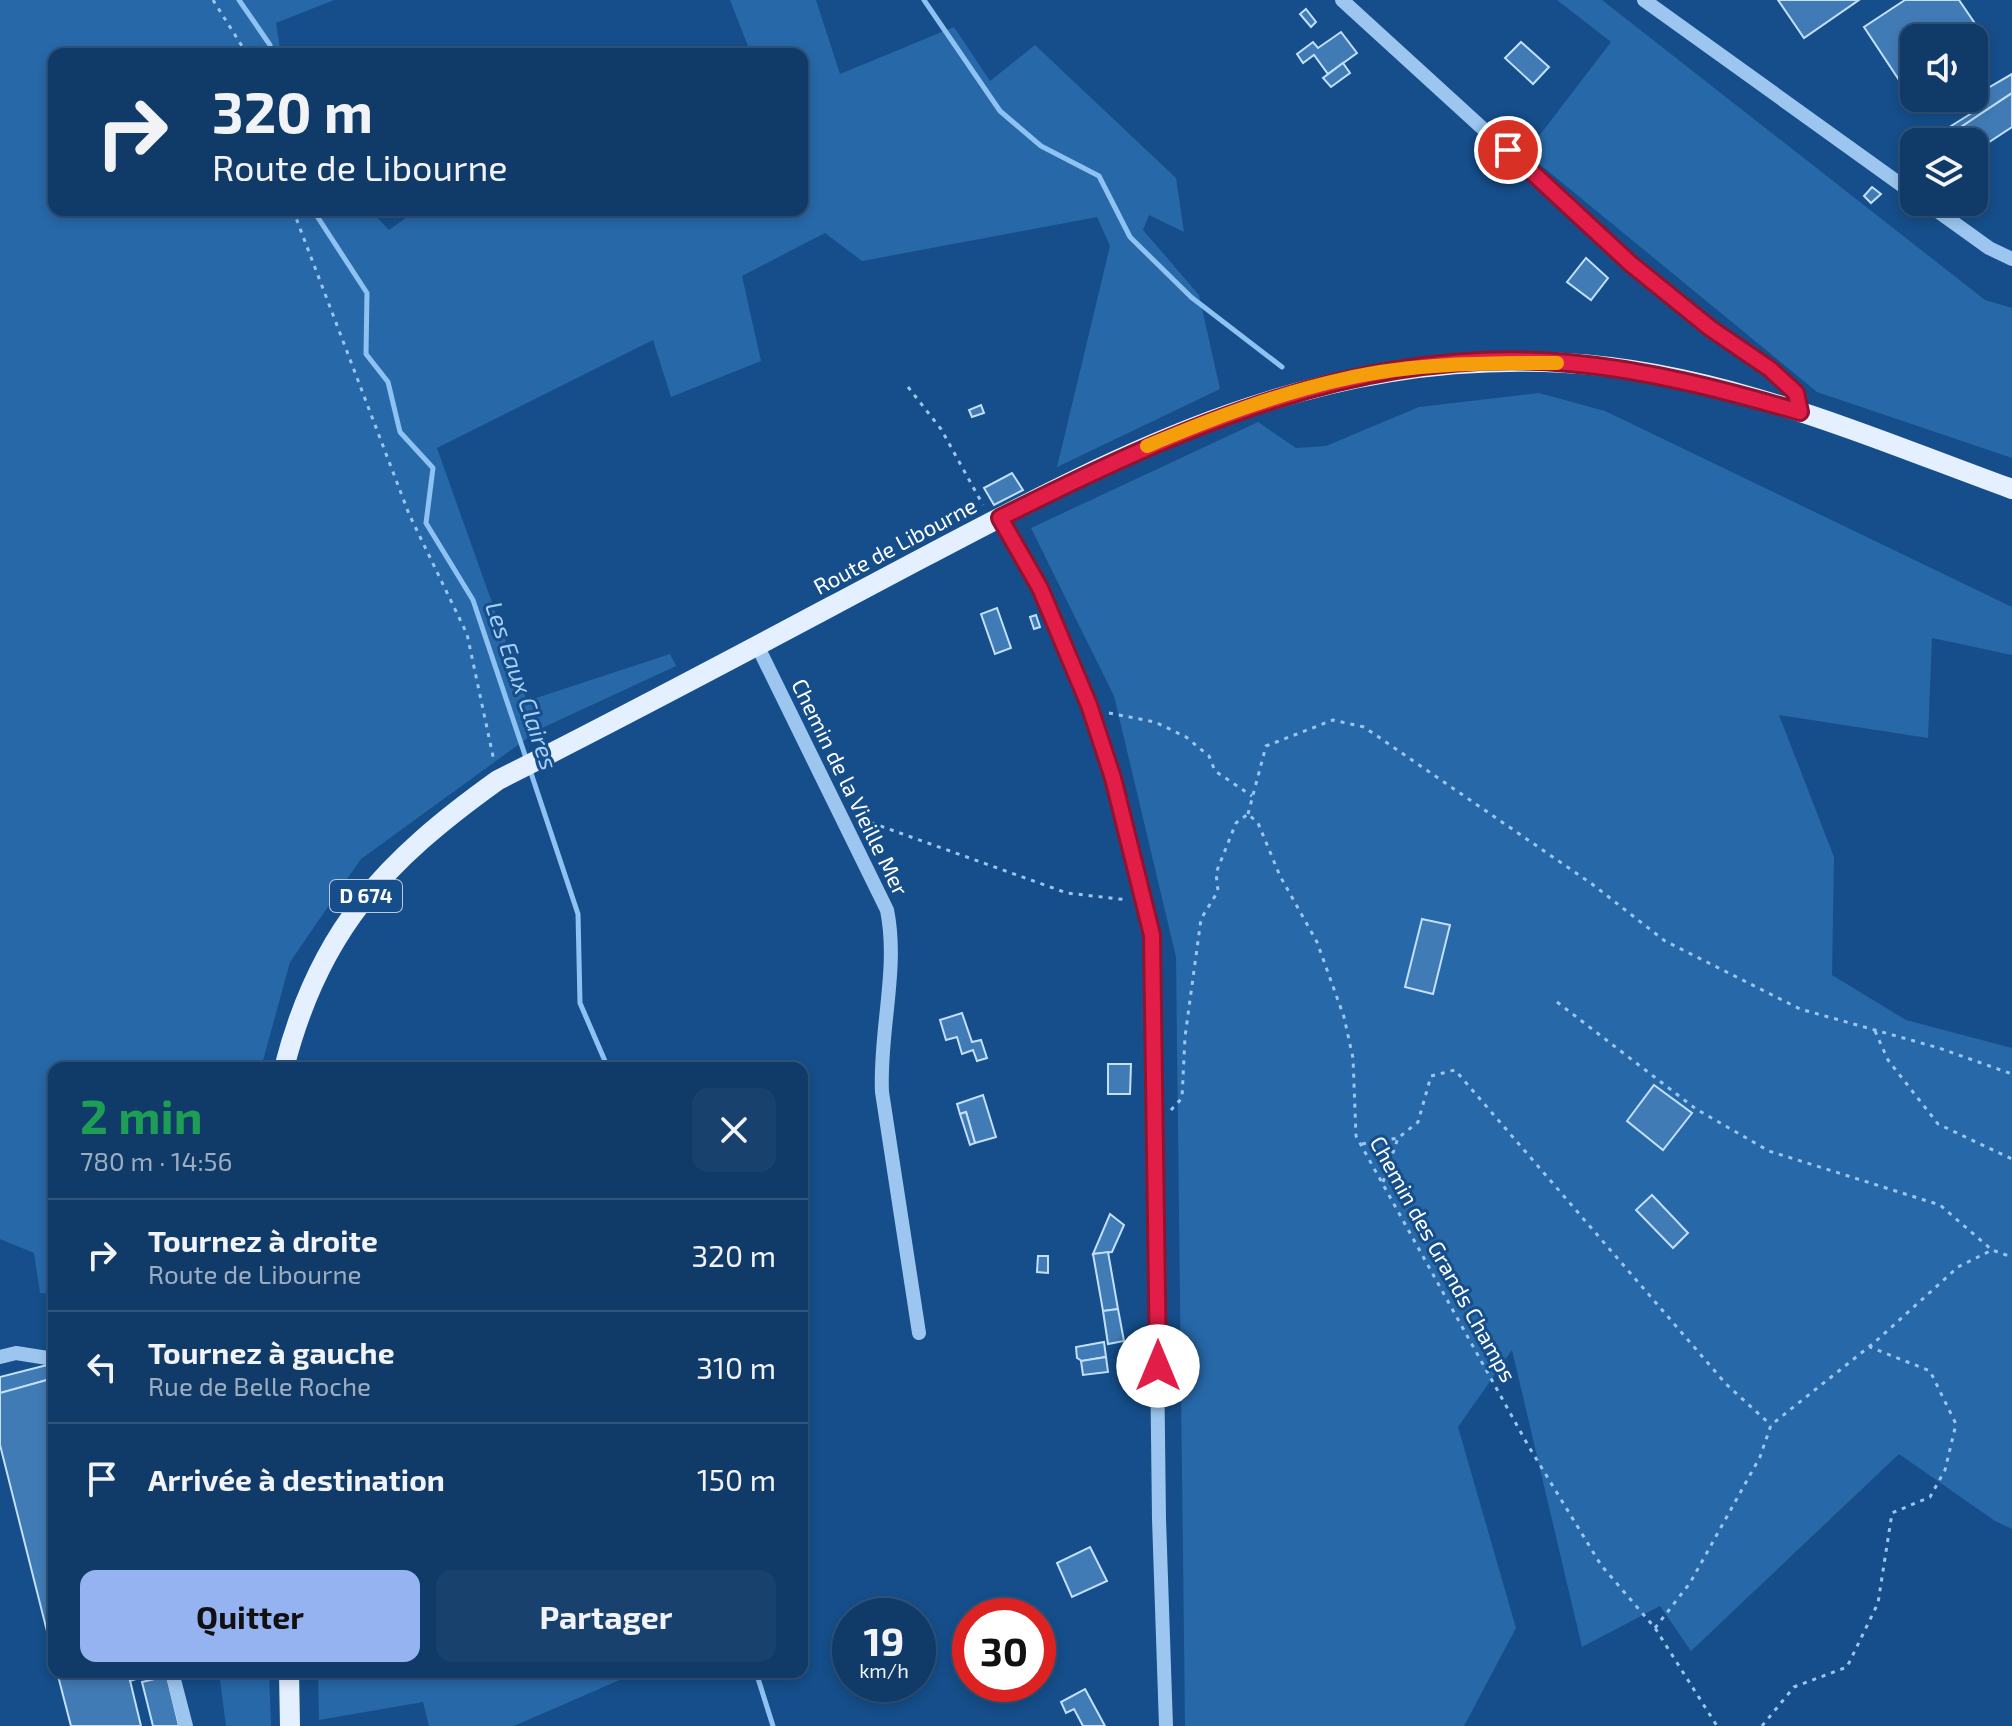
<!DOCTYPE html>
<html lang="fr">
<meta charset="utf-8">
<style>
:root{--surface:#103a68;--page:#19416e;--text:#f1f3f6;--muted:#9cadc0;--line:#30547c;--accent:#95b2f1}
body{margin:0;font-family:"Exo 2",sans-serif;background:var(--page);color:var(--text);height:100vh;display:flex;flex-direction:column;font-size:30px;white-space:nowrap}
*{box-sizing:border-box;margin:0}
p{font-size:26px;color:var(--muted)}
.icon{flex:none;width:44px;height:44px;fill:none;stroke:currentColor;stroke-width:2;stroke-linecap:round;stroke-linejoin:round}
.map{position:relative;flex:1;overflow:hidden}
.details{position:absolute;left:48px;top:1062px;width:760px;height:616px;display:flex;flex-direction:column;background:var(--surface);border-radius:16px;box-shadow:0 4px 12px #0003,0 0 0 2px var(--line)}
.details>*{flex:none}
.guide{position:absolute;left:48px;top:48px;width:760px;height:168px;border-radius:16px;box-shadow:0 4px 12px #0003,0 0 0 2px var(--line);background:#103a68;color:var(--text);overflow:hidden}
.tools{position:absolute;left:1900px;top:24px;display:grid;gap:16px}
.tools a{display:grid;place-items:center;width:88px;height:88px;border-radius:16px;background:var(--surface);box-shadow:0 4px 12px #0003,0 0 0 2px var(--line);font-size:40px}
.speed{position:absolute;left:832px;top:1598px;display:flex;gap:16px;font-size:40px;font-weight:700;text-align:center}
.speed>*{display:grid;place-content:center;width:104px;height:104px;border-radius:50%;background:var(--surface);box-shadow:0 4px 12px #0003,0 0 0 2px var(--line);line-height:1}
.speed small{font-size:20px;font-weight:400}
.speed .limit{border:12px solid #d22;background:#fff;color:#111}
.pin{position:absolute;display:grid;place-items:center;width:68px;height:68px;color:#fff;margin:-34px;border:4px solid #fff;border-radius:50%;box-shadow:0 2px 8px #0007}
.me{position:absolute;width:88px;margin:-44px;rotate:0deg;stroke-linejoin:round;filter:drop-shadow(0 0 6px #0008)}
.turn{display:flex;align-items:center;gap:28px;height:168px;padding:0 32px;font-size:36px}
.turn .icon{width:104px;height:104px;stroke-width:2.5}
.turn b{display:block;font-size:56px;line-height:68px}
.round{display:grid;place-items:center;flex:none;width:84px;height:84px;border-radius:16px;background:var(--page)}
.summary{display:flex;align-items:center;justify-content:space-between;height:136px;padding:0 32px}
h1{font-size:48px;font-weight:700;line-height:60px;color:#1e9e55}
.cta{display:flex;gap:16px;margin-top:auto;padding:16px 32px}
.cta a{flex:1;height:92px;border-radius:16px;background:var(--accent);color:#111;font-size:32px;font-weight:700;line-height:92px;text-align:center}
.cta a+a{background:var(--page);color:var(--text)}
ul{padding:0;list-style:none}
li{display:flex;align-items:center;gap:24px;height:112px;padding:0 32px;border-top:2px solid var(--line)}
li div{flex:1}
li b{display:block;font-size:30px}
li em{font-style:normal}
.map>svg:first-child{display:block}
.green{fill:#2768a8}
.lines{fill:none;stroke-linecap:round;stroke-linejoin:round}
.stream{stroke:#8ec2f2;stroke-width:5}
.building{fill:#417bb5;stroke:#c2dffb;stroke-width:2}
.path{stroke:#9cc6ef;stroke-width:3;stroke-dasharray:4 6;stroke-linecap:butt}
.minor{stroke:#9cc6ef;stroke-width:14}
.major{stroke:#e4f0ff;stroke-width:20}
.route-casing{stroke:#92132f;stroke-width:20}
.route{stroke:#e11d48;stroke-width:14}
.slow{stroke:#f59e0b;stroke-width:14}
.labels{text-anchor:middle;stroke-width:6;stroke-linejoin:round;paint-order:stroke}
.shield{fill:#154e8a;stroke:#b9cadc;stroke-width:2}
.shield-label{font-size:20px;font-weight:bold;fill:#fff}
.street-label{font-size:22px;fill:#fff;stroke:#154e8a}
.water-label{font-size:24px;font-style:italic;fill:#a7d0f7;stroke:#154e8a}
</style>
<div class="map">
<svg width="2012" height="1726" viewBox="0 0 2012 1726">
<rect width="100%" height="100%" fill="#154e8a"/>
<g class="green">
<polygon points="0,0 334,0 276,23 281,54 54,54 54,210 370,210 389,230 417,210 802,210 802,54 751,54 730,0 816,0 840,74 954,27 990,81 1035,45 1176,178 1184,232 1149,215 1143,230 1199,295 1220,389 1057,467 1110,246 1097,217 862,261 825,233 742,276 761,361 671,397 653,340 437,448 527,701 670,654 676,666 540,729 361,859 290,962 261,1068 54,1068 54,1294 40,1293 34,1253 0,1239"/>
<polygon points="1557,0 1602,0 1985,300 2012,308 2012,458 1817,392 1526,153 1611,42"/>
<polygon points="1539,393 1605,411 2012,607 2012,655 1932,638 1928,738 1779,715 1834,857 1832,975 1906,1020 2012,1048 2012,1529 1995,1521 1899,1454 1691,1651 1660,1606 1582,1647 1512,1350 1458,1427 1516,1628 1464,1726 1185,1726 1176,957 1114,696 1031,528 1258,422 1296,448 1326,446 1419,407"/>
<polygon points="219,1672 269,1672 271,1726 226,1726"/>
<polygon points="318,1672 638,1672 514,1726 429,1726 423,1702 319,1720"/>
</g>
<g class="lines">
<g class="stream">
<polyline points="239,0 270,45 271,54"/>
<polyline points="924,0 1000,111 1041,146 1099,176 1130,237 1191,297 1282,367"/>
<polyline points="313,210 367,293 366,354 388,382 400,432 433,468 426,523 473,600 527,761"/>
<polyline points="530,770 578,914 580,1003 608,1068"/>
<polyline points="756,1672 773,1726"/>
</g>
</g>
<g class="building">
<polygon points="1778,0 1859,0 1804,38"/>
<polygon points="1905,0 1959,0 1976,25 1957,38 1914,38 1914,83 1905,89 1864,27"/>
<polygon points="1306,9 1316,22 1311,27 1300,14"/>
<polygon points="1341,32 1357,53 1328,74 1314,55 1303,63 1297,54 1313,42 1318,48"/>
<polygon points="1521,42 1549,67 1533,84 1505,58"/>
<polygon points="1343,63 1350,73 1331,87 1323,78"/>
<polygon points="2012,74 2012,93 1952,133 1948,128 1983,106 1976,95"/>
<polygon points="2012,93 2012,127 1974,152 1974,142 1958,142 1952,133"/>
<polygon points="1872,187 1881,194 1871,203 1864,196"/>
<polygon points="1586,258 1608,278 1591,300 1567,282"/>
<polygon points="981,405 984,413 972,417 969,410"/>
<polygon points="1012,473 1023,490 994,505 984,488"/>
<polygon points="997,608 1011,648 995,654 981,614"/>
<polygon points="1036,615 1040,627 1034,629 1030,617"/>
<polygon points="1422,919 1450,925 1433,994 1405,987"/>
<polygon points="962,1013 972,1042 981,1040 987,1058 977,1061 973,1050 962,1054 957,1037 946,1040 940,1020"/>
<polygon points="1108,1064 1131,1064 1130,1094 1108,1094"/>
<polygon points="1654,1085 1692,1113 1663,1150 1627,1121"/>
<polygon points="983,1095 996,1137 975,1143 966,1112 960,1114 957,1104"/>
<polygon points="966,1112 975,1143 970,1145 960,1114"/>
<polygon points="1652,1195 1688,1233 1673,1248 1636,1210"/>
<polygon points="1110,1214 1124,1225 1112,1252 1093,1254"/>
<polygon points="1108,1252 1118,1309 1103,1311 1093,1254"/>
<polygon points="1038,1256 1048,1256 1048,1273 1037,1272"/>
<polygon points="1118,1309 1124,1341 1108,1344 1103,1311"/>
<polygon points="1104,1342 1106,1357 1082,1361 1077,1358 1076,1347"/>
<polygon points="1106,1357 1108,1372 1083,1375 1081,1361"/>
<polygon points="51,1364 54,1378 0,1393 0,1377"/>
<polygon points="54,1378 54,1659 0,1445 0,1393"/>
<polygon points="1090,1547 1107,1581 1072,1597 1057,1563"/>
<polygon points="57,1672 128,1672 141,1726 71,1726"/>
<polygon points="128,1672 138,1672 139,1678 130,1681"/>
<polygon points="167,1676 179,1726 153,1726 142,1682"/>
<polygon points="1085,1689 1105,1726 1083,1726 1074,1709 1066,1713 1061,1702"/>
</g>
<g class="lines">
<g class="path">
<polyline points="213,0 247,54"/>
<polyline points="293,210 409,514 467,634 494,761"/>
<polyline points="908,387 941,429 983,505"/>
<polyline points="1109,713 1155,722 1186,737 1209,756 1215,771 1252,796"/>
<polyline points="1248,814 1266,746 1333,720 1364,727 1592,884 1665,941 1800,1009 1939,1048 2012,1074"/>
<polyline points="861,824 872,823 1067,893 1128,900"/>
<polyline points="1557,1002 1696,1109 1769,1151 1940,1205 1992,1250"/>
<polyline points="1875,1031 1888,1060 1938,1124 2012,1159"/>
<polyline points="1171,1110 1182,1098 1185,1037 1201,919 1218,891 1216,873 1236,823 1248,814 1258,823 1280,876 1317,942 1344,1017 1353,1058 1356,1136 1529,1447 1601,1565 1655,1628 1717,1726"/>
<polyline points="1362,1144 1398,1138"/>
<polyline points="1383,1182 1398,1138 1418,1122 1431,1076 1455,1070 1726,1384 1771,1425"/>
<polyline points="1655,1628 1690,1583 1760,1457 1771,1425 1875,1342 1958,1267 1992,1250 2012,1257"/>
<polyline points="1762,1726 1794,1687 1847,1667 1878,1603 1892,1513 1930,1497 1945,1470 1956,1424 1930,1371 1870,1347"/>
</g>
<g class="minor">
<polyline points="1342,0 1631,264 1710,328 1770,369 1796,393 1800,412"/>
<polyline points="1644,0 1914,194"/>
<polyline points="1925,202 1989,248 2012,259"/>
<polyline points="1000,518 1040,588 1089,705 1113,778 1152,935 1159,1519 1166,1726"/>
<path d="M 757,645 L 887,910 C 899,969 879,1032 882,1092 L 919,1333"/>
<polyline points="0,1357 16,1353 54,1359"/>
<polyline points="172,1672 186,1726"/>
</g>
<g class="major">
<path d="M 284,1068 C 319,930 385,861 498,780 C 632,713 764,642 896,572 C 1116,456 1307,349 1565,363 C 1720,371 1869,437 2012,489"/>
<polyline points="289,1672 290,1726"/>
</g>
</g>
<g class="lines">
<g class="route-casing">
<path id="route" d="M 1158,1366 L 1152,935 L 1113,778 L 1089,705 L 1040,588 L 1000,518 C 1179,428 1364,344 1569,363 C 1648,370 1724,390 1800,412 L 1796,393 L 1770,369 L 1710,328 L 1631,264 L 1508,150"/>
</g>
<use href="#route" class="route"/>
<path class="slow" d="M 1147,446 C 1211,419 1276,394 1344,379 C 1413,363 1485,363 1557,363"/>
</g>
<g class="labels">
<rect class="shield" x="330" y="880" width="72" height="32" rx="6"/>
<g class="shield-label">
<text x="366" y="903">D 674</text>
</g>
<g class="street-label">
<text transform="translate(895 546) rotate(-28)" y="8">Route de Libourne</text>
<text transform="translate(850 787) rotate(64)" y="8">Chemin de la Vieille Mer</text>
<text transform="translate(1443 1259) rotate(61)" y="8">Chemin des Grands Champs</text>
</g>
<g class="water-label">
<text transform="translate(521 686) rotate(71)" y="8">Les Eaux Claires</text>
</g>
</g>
</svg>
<div class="tools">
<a><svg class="icon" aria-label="sound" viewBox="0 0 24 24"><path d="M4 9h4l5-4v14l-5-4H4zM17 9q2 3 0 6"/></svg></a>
<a><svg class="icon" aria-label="layers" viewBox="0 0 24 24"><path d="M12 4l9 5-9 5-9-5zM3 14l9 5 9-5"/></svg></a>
</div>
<div class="speed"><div>19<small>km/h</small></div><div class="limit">30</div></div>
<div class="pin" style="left:1508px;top:150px;background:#d93025"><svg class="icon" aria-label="arrive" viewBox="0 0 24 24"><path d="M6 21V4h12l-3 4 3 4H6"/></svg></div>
<svg class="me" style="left:1158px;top:1366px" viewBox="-20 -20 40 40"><circle r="19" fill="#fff"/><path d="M0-13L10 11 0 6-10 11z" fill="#e11d48"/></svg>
<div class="guide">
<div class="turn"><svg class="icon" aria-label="right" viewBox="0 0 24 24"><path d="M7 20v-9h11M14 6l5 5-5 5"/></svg><div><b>320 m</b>Route de Libourne</div></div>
</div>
<section class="details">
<div class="summary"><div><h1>2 min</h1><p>780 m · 14:56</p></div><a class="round"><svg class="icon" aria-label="close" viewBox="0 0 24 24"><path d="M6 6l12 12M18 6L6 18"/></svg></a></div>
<ul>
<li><svg class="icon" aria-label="right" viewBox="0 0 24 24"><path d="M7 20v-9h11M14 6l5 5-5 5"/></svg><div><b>Tournez à droite</b><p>Route de Libourne</p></div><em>320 m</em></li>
<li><svg class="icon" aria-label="left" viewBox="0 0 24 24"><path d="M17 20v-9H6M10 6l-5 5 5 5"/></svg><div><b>Tournez à gauche</b><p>Rue de Belle Roche</p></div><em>310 m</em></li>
<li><svg class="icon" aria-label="arrive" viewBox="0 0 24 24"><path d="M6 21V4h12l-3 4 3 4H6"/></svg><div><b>Arrivée à destination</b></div><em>150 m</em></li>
</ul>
<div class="cta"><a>Quitter</a><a>Partager</a></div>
</section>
</div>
